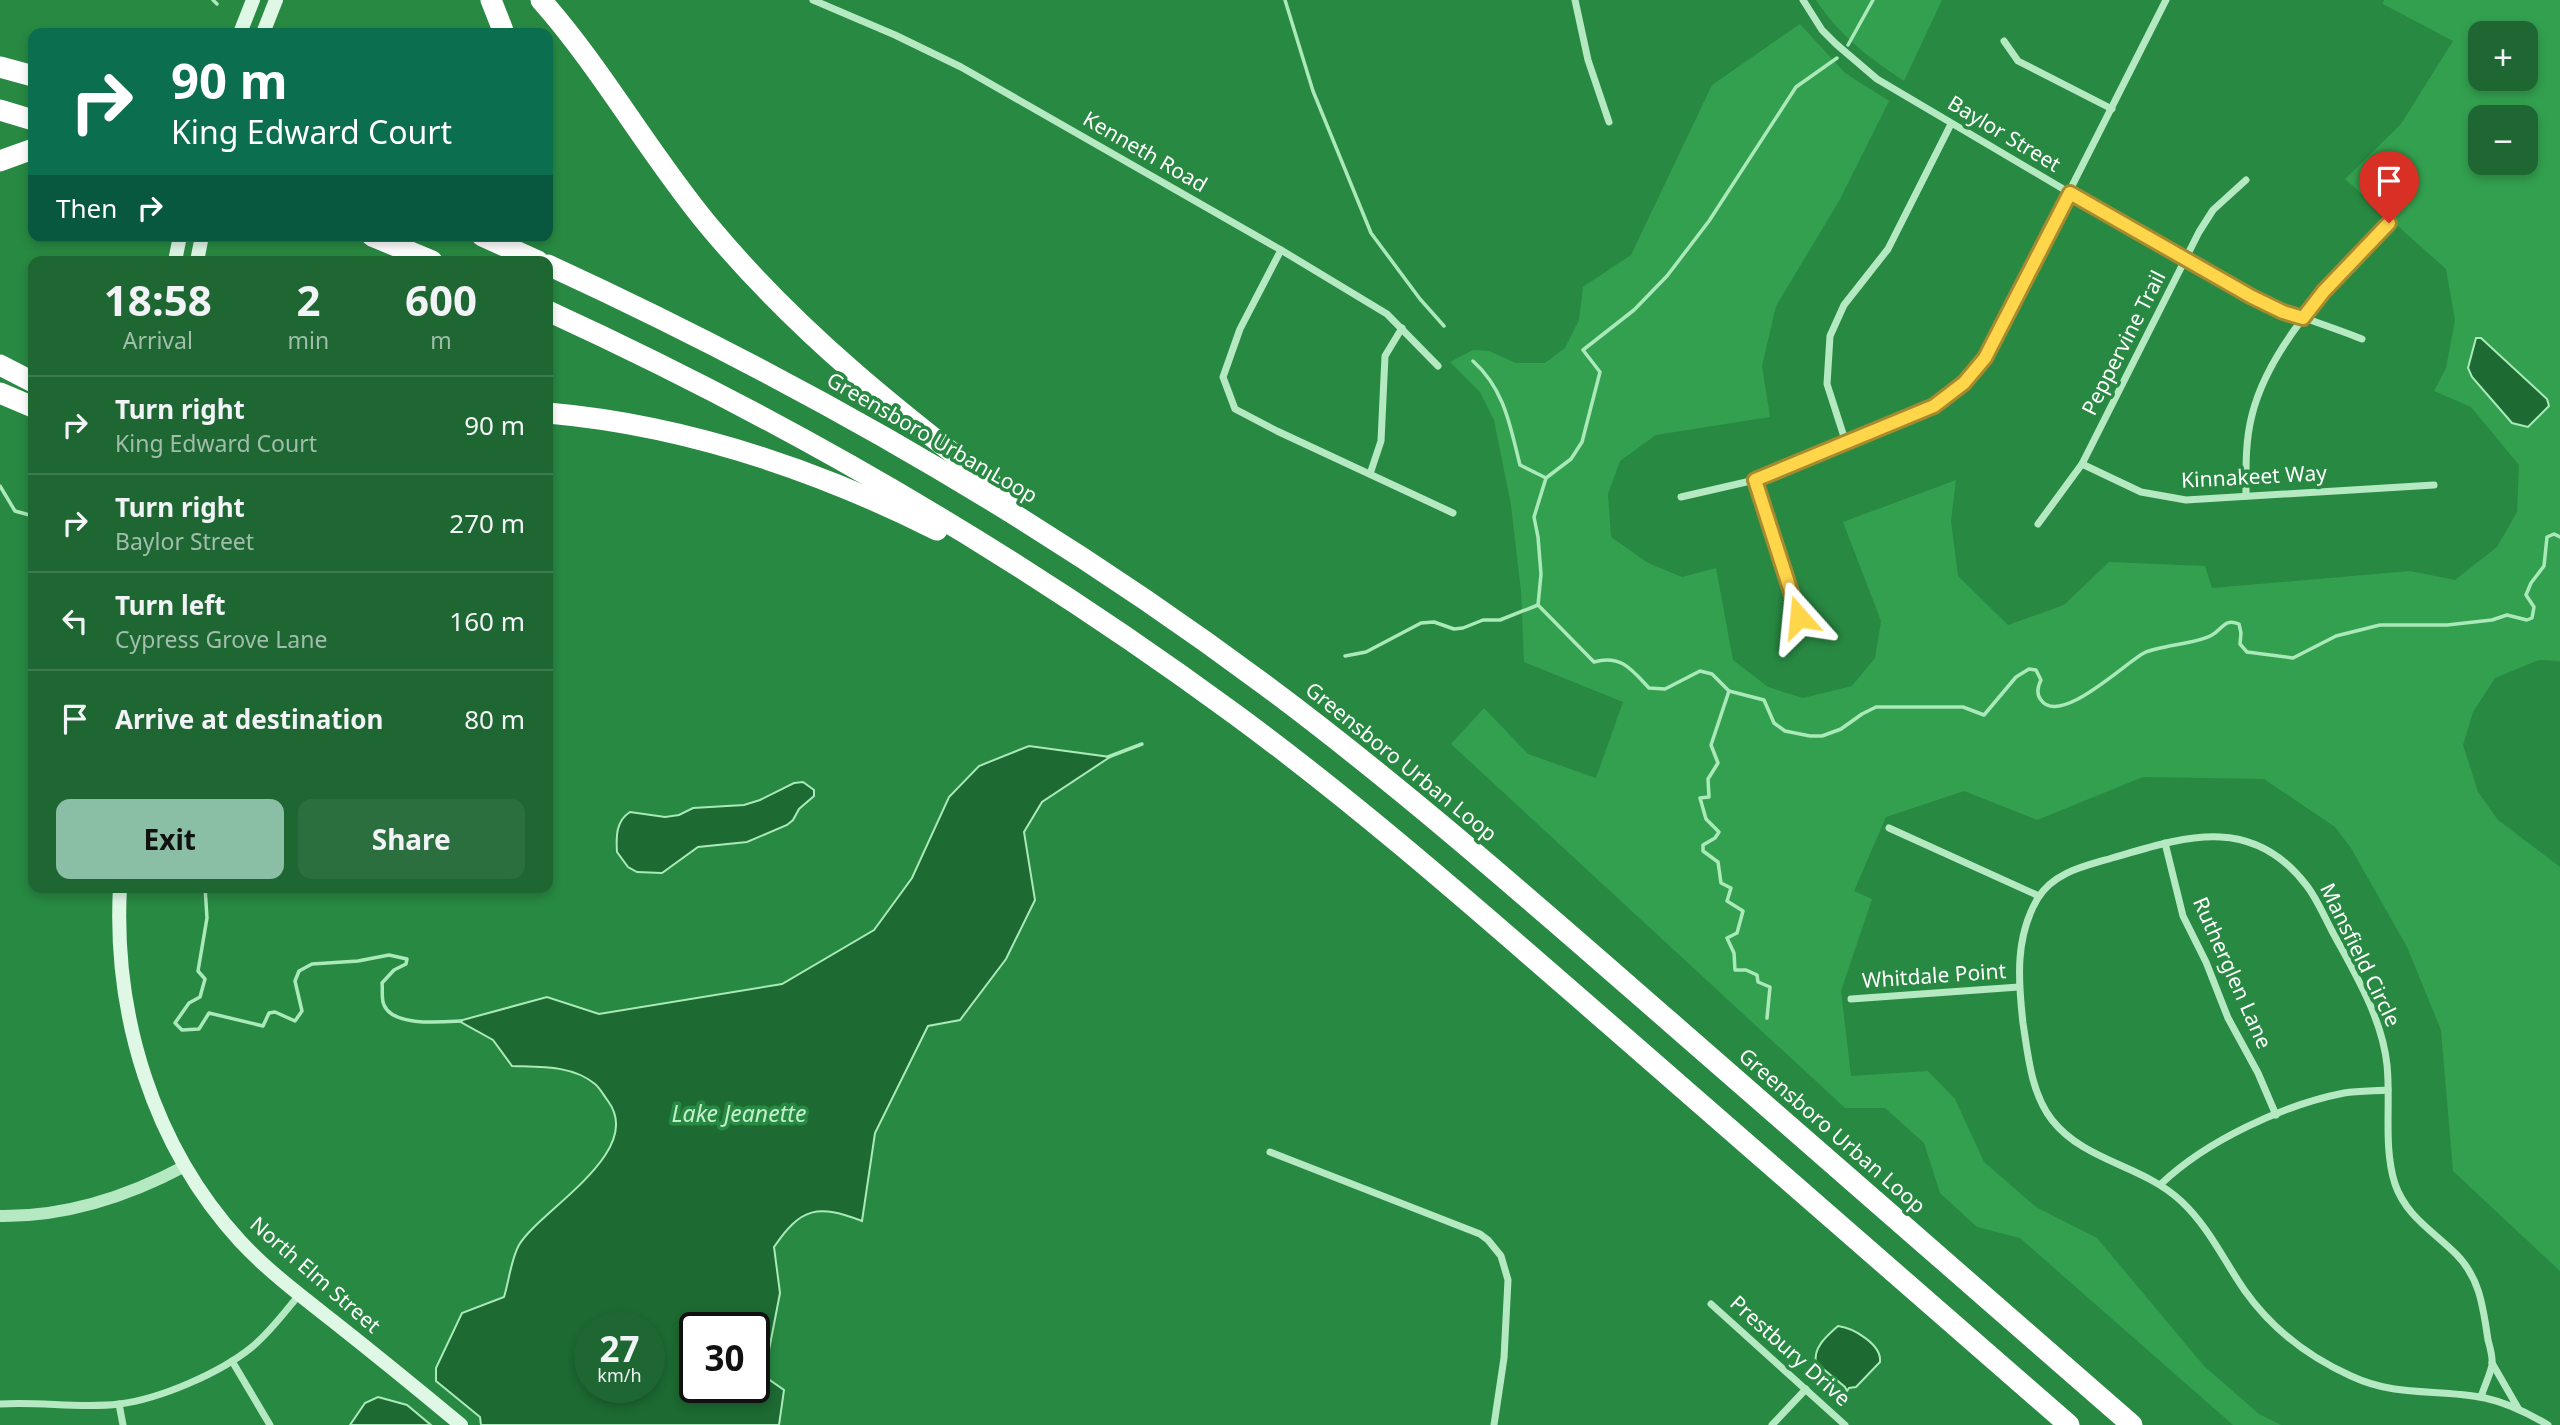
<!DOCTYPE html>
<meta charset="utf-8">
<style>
:root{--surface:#1e6732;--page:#2b6f3e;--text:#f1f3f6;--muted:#a1beac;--line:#3c7b4d;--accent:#8abfa5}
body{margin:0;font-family:"Noto Sans",sans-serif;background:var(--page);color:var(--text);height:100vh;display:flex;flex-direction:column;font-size:26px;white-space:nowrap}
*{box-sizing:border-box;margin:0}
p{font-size:23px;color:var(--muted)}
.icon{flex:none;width:38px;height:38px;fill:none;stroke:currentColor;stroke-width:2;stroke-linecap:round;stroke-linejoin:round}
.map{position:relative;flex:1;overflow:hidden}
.panel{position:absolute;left:28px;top:256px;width:525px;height:637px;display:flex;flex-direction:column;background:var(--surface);border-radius:14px;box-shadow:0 4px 10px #0003}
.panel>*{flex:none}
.banner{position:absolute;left:28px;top:28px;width:525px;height:214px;border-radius:14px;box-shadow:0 4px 10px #0003;background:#0b6e4f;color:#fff;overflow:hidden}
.buttons{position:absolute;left:2468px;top:21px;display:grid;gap:14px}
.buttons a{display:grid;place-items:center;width:70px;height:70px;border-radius:14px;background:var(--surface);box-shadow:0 4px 10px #0003;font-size:35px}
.speed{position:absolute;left:574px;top:1312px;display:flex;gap:14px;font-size:35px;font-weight:700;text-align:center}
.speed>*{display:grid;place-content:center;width:91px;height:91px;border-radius:50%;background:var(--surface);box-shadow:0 4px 10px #0003;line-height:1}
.speed small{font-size:18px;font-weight:400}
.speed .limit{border:4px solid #111;border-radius:10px;background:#fff;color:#111}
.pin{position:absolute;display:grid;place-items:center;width:60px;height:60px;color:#fff;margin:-72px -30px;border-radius:50% 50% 50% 0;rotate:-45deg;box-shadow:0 0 7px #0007}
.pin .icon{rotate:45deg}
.me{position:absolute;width:77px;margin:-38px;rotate:342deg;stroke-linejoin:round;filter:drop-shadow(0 0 5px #0008)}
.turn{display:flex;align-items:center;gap:24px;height:147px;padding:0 28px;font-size:32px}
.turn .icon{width:91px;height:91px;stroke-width:2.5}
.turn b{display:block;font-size:49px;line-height:60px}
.then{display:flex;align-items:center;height:66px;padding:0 28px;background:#0003;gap:14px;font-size:26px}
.eta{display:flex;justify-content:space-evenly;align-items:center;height:119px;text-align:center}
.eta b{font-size:42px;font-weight:700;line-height:49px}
.button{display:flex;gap:14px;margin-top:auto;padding:14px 28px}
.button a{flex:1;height:80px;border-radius:14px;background:var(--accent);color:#111;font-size:28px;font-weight:700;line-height:80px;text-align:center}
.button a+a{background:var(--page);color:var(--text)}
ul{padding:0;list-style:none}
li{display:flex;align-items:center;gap:21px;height:98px;padding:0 28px;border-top:2px solid var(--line)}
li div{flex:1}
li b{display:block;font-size:26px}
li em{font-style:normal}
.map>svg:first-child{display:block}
.green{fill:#33a04f;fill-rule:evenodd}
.water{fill:#1d6a32;stroke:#aae9b9;stroke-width:2;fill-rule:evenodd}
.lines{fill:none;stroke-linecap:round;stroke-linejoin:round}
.stream{stroke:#aae9b9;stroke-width:3.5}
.minor{stroke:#b5e9c2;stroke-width:7}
.tertiary{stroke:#b5e9c2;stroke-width:12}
.secondary{stroke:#dff8e6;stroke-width:14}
.motorway{stroke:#fff;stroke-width:21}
.route-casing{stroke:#a68a30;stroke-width:18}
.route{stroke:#ffd54a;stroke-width:12}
.labels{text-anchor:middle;stroke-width:7;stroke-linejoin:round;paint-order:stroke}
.street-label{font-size:21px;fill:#fff;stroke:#288942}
.water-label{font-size:23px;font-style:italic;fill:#c1f0cd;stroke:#288942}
</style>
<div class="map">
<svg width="2560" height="1425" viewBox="0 0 2560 1425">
<rect width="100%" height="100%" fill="#288942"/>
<g class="green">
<path d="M 1816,0 L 1942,0 L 1904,81 C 1870,59 1838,34 1816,0 Z"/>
<path d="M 2384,0 L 2560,0 L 2560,661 L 2539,660 L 2495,678 L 2473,712 L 2463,745 L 2478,792 L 2498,820 L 2560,867 L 2560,1271 L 2453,1171 L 2441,1030 L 2407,947 L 2351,848 L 2335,827 L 2264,779 L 2143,777 L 2037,820 L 1964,791 L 1886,817 L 1854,891 L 1872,899 L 1841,991 L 1851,1076 L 1928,1071 L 1955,1099 L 1984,1162 L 2036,1207 L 2097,1238 L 2204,1366 L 2259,1414 L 2281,1425 L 2233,1425 L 2020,1238 L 1977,1227 L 1940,1193 L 1924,1143 L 1885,1108 L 1845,1108 L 1451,744 L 1484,708 L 1528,754 L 1596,778 L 1623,702 L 1524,662 L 1521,591 L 1511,505 L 1494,420 L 1480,392 L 1450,362 L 1473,350 L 1489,351 L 1516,363 L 1545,363 L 1565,348 L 1579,320 L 1583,287 L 1631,255 L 1712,85 L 1800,24 L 1845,73 L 1889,101 L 1839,201 L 1776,306 L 1762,366 L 1770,417 L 1656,435 L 1620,461 L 1608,494 L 1611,537 L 1648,563 L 1682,577 L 1716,568 L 1733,660 L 1768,687 L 1803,698 L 1852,686 L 1875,658 L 1881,621 L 1843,522 L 1956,480 L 1951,521 L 1958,576 L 2008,625 L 2064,605 L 2109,562 L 2205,566 L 2212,588 L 2410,571 L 2455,580 L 2497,547 L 2517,512 L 2519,465 L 2471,407 L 2434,391 L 2446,368 L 2455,320 L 2446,269 L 2345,179 L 2401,124 L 2453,41 L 2383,4 ZM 2480,33 L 2525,33 L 2525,79 L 2480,79 ZM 2480,117 L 2525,117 L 2525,163 L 2480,163 Z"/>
</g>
<g class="water">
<polygon points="2476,338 2481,338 2547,399 2549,406 2528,427 2512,423 2472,377 2468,368"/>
<path d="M 1029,746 L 1110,757 L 1042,802 L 1024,832 L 1035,900 L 1006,959 L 960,1020 L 928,1026 L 875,1133 L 862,1221 C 818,1204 801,1207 774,1247 L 780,1293 L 764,1376 L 784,1390 L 779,1425 L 481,1425 L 480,1417 L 436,1381 L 436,1368 L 462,1313 L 504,1297 C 509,1281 511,1259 519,1245 C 540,1210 646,1152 608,1101 C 604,1096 600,1088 595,1084 C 572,1065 540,1067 512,1066 L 493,1040 L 459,1021 L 547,997 L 599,1014 L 782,984 L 874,930 L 912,878 L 949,797 L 979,766 ZM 590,1328 L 649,1328 L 649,1388 L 590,1388 ZM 695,1328 L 754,1328 L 754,1388 L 695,1388 Z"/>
<path d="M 803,782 L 814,790 L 814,796 L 799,809 L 793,820 L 787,825 L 747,842 L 698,847 L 662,873 L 637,872 L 628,867 L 617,852 C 616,836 616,821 630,812 L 665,817 L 679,815 L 693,808 L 744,805 L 760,800 L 794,783 Z"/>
<path d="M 1838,1326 C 1854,1328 1882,1345 1880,1362 L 1856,1387 L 1849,1388 L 1847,1391 L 1845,1387 L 1816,1363 C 1813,1347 1827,1336 1838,1326 Z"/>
<polygon points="378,1397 407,1405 431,1425 350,1425 365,1403"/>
</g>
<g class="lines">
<g class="stream">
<polyline points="213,0 217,4"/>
<polyline points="1285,0 1313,91 1371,233 1420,299 1444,326"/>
<polyline points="1848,45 1873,0"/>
<path d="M 1837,58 L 1796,87 L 1709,221 L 1667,276 L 1634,310 L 1583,350 L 1600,372 L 1582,442 L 1571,459 L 1546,478 L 1534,517 L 1538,537 L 1541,574 L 1538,605 L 1594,662 C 1621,654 1632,670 1649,688 L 1665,689 L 1700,671 L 1712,674 L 1729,691 L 1764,700 L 1774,723 L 1785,731 L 1810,736 L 1822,736 L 1841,729 L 1862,714 L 1876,707 L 1963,707 L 1984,715 L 2016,677 L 2029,669 L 2036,670 L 2041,680 C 2038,686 2036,694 2041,700 C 2060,727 2126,662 2144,653 C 2161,645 2197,644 2212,635 C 2223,629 2224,618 2239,624 L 2241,633 L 2240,644 L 2247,652 L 2293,658 L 2336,636 L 2380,625 L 2447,625 L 2492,620 L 2507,615 L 2527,620 L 2532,618 L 2534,607 L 2526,595 L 2531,583 L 2544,566 L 2547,537 L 2554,534 L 2560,537"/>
<path d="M 1473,361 C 1505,390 1510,426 1520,465 L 1546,478"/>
<polyline points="0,486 15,511 33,516"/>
<polyline points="1345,656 1366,652 1421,623 1434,622 1454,629 1463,628 1483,620 1500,620 1538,605"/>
<polyline points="1729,691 1711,745 1718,763 1708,779 1709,797 1700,798 1706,819 1719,832 1715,838 1703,845 1703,851 1718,862 1721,883 1731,888 1727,901 1743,911 1737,933 1727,938 1734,953 1735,970 1746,970 1757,975 1758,982 1770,987 1767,1018"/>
<polyline points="1108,757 1142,744"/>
<path d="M 205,887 L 207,918 L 198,971 L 205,979 L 200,997 L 189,1003 L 175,1023 L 182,1030 L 199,1029 L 209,1013 L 263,1026 L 269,1013 L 275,1012 L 295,1021 L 302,1011 L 295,981 L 299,971 L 312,964 L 358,961 L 389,955 L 407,959 L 406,964 L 394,970 L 382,983 C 383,989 381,999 384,1005 C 393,1027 442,1022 461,1021"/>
</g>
<g class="minor">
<polyline points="813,0 895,35 961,67 1281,250 1387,314 1438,366"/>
<polyline points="1575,0 1588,60 1609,122"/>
<path d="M 1803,0 L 1822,30 L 1836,44 L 1877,79 L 2070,193 L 2252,297 C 2288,314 2325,324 2362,339"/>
<polyline points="2004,41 2018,61 2112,109"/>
<polyline points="1281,250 1240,329 1223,377 1235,409 1277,431 1453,513"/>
<polyline points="1846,443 1827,384 1830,336 1844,305 1888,249 1951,124"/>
<polyline points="2082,464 2141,492 2186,500 2434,485"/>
<polyline points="1370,474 1381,441 1385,356 1402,328"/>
<polyline points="1755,480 1799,617"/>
<path d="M 2246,496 C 2246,469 2245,442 2252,415 C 2270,342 2338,277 2389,223"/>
<polyline points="1681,497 1755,480 1934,406 1964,383 1985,358 2166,0"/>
<polyline points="2038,524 2082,464 2199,232 2213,210 2246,180"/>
<polyline points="1889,828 2039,896"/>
<polyline points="2165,843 2183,916 2206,962 2228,1018 2258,1073 2276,1115"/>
<polyline points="1851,999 2019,987"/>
<polyline points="1270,1152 1480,1234 1488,1240 1501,1256 1508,1280 1504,1358 1494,1425"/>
<path d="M 2161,1184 C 2206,1141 2283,1105 2344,1093 C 2358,1091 2374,1091 2388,1090"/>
<polyline points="1711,1304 1845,1425"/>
<polyline points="232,1361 270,1425"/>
<polyline points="2492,1363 2518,1408"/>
<path d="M 2481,1397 C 2484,1387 2490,1375 2492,1365 C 2493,1357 2490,1347 2488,1340 C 2483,1307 2480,1278 2456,1254 C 2433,1231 2406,1216 2395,1184 C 2383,1146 2391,1103 2387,1065 C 2382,1017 2354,972 2332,931 C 2324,916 2317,899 2307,886 C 2252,813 2184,837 2112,858 C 2085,866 2054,872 2038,898 C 2015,936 2018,980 2023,1023 C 2028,1055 2031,1093 2052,1120 C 2085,1162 2143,1165 2181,1201 C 2209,1227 2224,1261 2245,1291 C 2272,1329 2309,1357 2351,1376 C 2398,1398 2438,1388 2485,1398 C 2508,1403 2528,1413 2548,1425"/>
<path d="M 0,1404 C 39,1401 80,1409 119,1404 C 160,1399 220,1373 252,1347 C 270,1332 284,1313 299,1295"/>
<polyline points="119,1404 123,1425"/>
<polyline points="1772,1425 1806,1389"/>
</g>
<path class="tertiary" d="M 0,1216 C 66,1217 127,1197 185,1166"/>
<g class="secondary">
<polyline points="240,33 253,0"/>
<polyline points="263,33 276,0"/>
<polyline points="175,261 180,236"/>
<polyline points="197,261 202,236"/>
<path d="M 120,887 C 113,1015 153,1146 240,1241 C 268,1271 301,1296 333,1321 C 376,1355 419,1390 461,1425"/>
</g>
<g class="motorway">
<polyline points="491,0 504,33"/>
<path d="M 541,0 C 603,70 649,154 709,226 C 799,334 901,414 1012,499"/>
<polyline points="0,67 33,76"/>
<polyline points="0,110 33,120"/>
<polyline points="0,161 33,149"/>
<polyline points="372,236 432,261"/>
<polyline points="482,236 538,261"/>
<path d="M 548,265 C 800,381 1042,519 1265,685 C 1406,790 1537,906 1669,1021 C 1823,1156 1978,1290 2132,1425"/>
<path d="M 548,311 C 790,422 1021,557 1236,715 C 1372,815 1497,927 1624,1037 C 1772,1166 1920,1296 2069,1425"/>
<polyline points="0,365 33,382"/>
<polyline points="0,393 33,407"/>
<path d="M 548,413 C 685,425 815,469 937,530"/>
</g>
</g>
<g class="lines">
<g class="route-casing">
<polyline id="route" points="1799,617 1755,480 1934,406 1964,383 1985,358 2070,193 2252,297 2283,312 2303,318 2324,291 2389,223"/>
</g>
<use href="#route" class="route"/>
</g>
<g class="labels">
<g class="street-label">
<text transform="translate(2004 134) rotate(31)" y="7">Baylor Street</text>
<text transform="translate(1145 152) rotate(30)" y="7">Kenneth Road</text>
<text transform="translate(2124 343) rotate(-63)" y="7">Peppervine Trail</text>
<text transform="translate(932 438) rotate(30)" y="7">Greensboro Urban Loop</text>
<text transform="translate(2254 477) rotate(-3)" y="7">Kinnakeet Way</text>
<text transform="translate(1401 762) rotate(39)" y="7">Greensboro Urban Loop</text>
<text transform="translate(2360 955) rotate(64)" y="7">Mansfield Circle</text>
<text transform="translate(2232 973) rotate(66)" y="7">Rutherglen Lane</text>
<text transform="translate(1934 976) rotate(-4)" y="7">Whitdale Point</text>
<text transform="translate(1832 1131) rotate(41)" y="7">Greensboro Urban Loop</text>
<text transform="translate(315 1275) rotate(41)" y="7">North Elm Street</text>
<text transform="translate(1790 1351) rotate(42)" y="7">Prestbury Drive</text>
</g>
<g class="water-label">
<text x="739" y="1122">Lake Jeanette</text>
</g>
</g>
</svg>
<div class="buttons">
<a>+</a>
<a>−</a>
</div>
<div class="speed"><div>27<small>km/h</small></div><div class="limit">30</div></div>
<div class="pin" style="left:2389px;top:223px;background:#d93025"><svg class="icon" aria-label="arrive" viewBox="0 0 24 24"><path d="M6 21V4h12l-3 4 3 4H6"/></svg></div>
<svg class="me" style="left:1799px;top:617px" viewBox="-20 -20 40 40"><path d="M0-17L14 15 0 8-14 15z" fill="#ffd54a" stroke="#fff" stroke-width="4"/></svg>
<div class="banner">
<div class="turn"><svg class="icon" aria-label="right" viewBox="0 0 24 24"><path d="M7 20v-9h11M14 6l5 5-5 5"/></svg><div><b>90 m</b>King Edward Court</div></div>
<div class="then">Then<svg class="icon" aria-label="right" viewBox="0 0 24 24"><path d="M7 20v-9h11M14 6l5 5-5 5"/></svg></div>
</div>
<section class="panel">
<div class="eta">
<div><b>18:58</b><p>Arrival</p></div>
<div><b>2</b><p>min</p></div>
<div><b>600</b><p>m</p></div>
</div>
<ul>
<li><svg class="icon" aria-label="right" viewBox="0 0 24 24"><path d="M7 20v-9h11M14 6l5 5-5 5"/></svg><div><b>Turn right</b><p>King Edward Court</p></div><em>90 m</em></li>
<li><svg class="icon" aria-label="right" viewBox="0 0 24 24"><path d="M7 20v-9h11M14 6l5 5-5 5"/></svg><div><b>Turn right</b><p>Baylor Street</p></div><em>270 m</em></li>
<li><svg class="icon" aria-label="left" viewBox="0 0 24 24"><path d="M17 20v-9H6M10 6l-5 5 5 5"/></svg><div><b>Turn left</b><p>Cypress Grove Lane</p></div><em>160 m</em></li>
<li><svg class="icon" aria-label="arrive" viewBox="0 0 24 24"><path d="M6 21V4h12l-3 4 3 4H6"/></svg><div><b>Arrive at destination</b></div><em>80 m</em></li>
</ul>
<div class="button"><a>Exit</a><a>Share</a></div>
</section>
</div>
